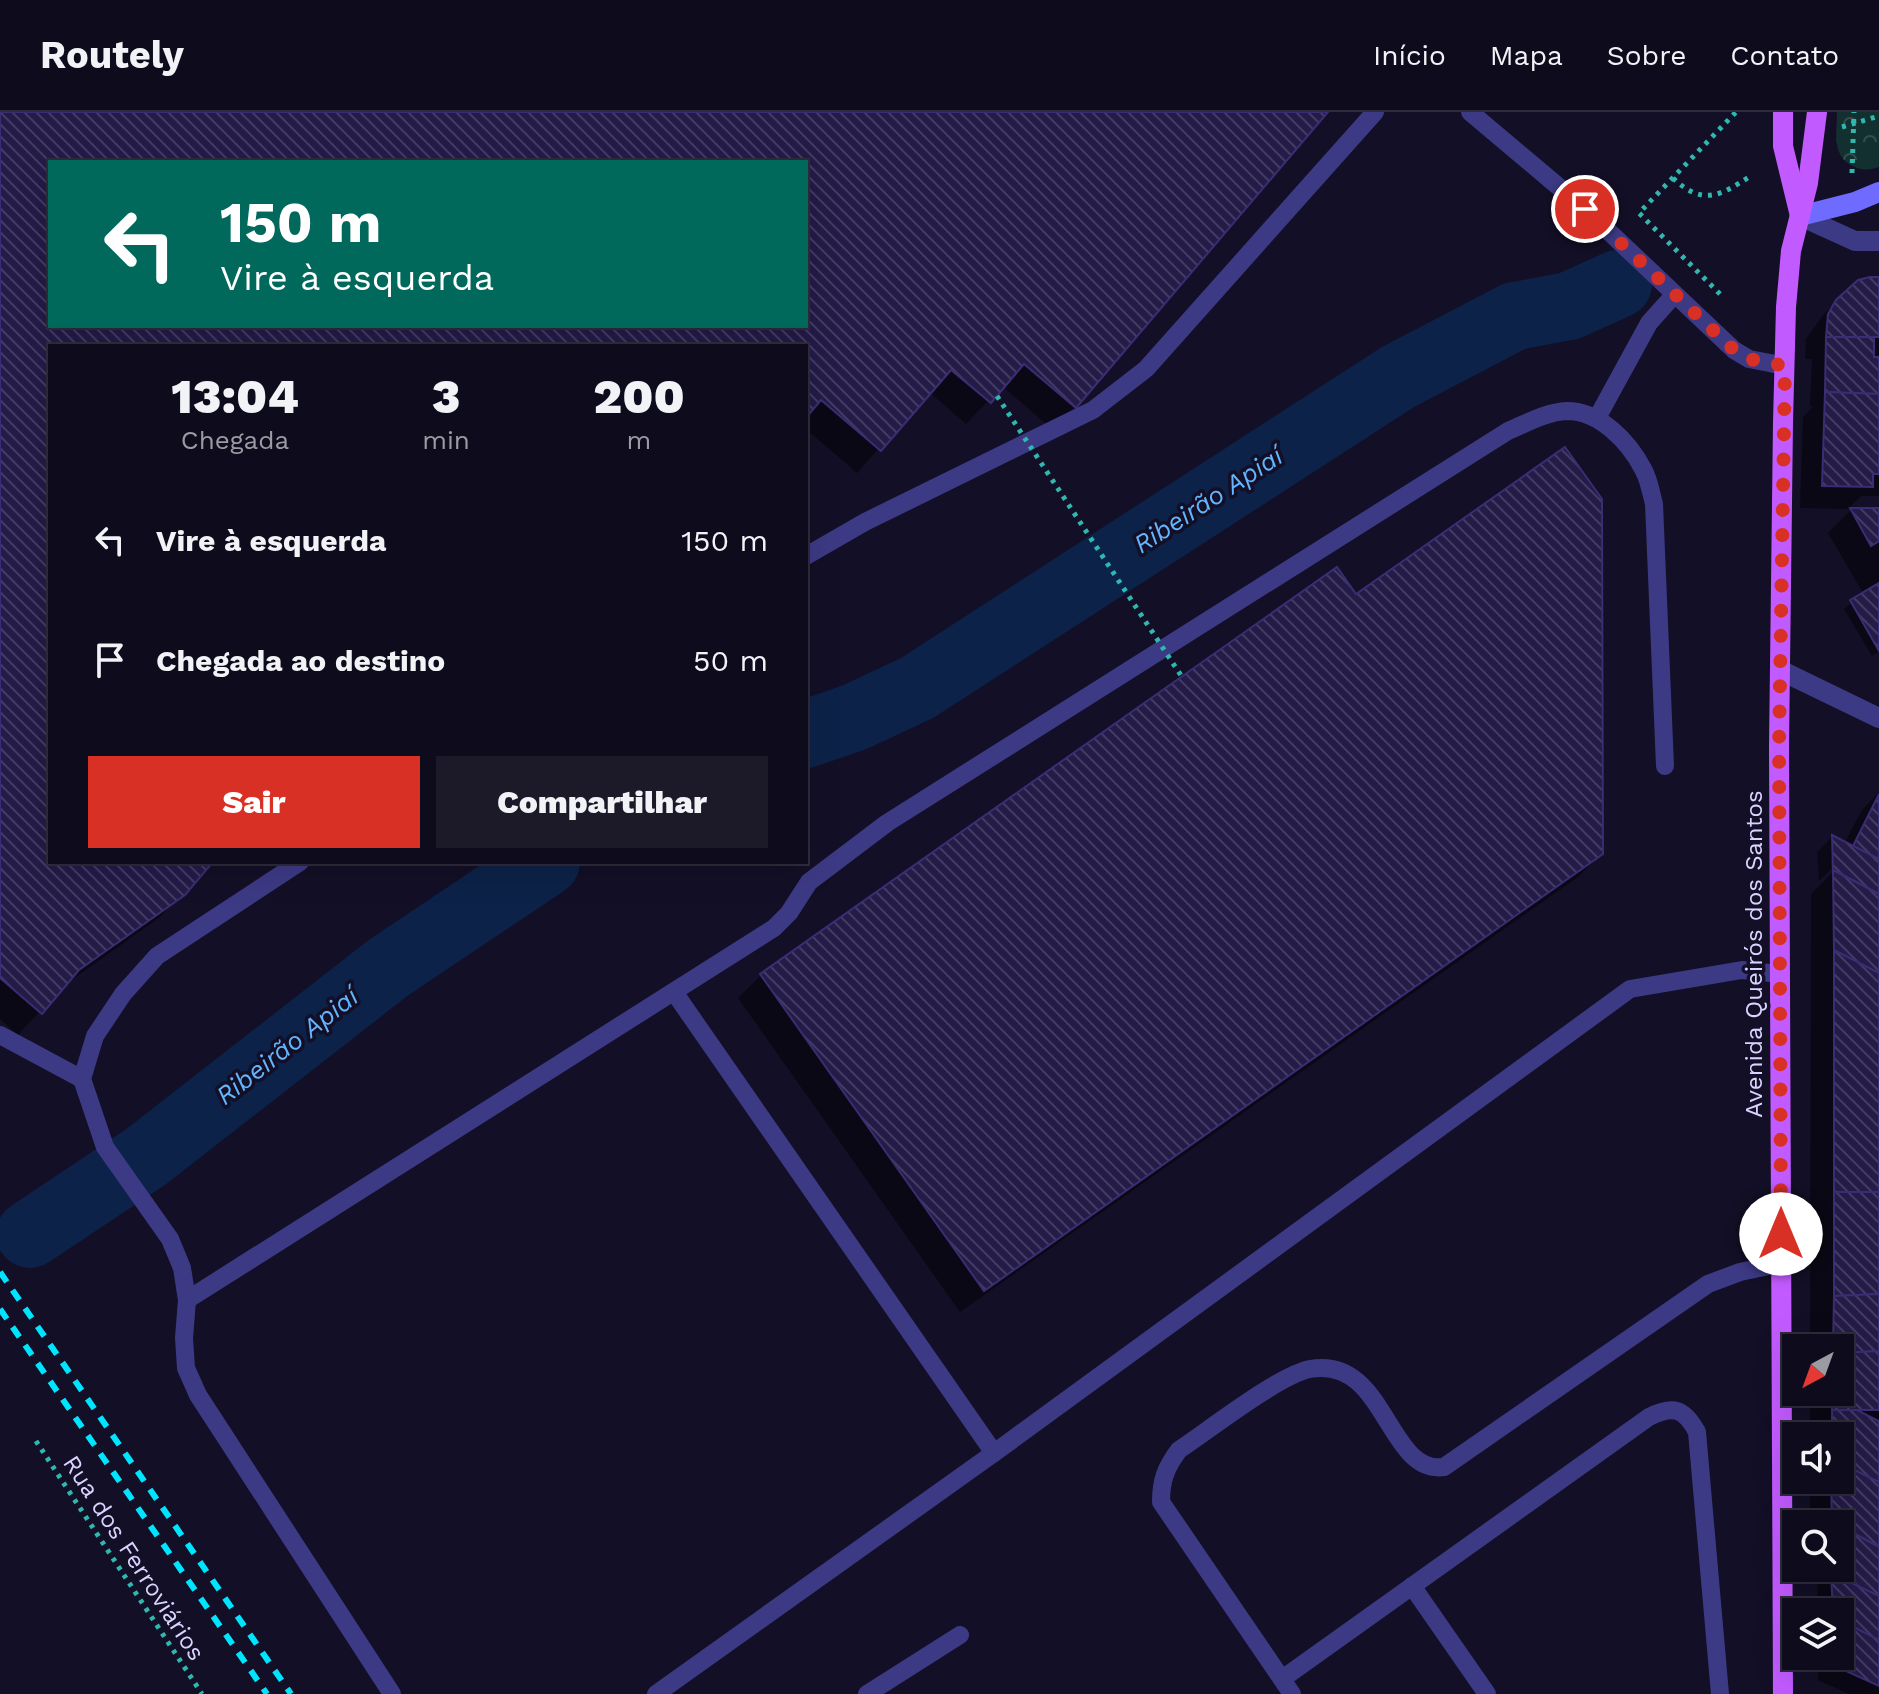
<!DOCTYPE html>
<html lang="pt">
<meta charset="utf-8">
<style>
:root{--surface:#0e0b1c;--page:#1c1929;--text:#f1f3f6;--muted:#9b9ba3;--line:#2e2b3b;--accent:#d93025}
body{margin:0;font-family:"Work Sans",sans-serif;background:var(--page);color:var(--text);height:100vh;display:flex;flex-direction:column;font-size:30px;white-space:nowrap}
*{box-sizing:border-box;margin:0}
p{font-size:26px;color:var(--muted)}
.icon{flex:none;width:44px;height:44px;fill:none;stroke:currentColor;stroke-width:2;stroke-linecap:round;stroke-linejoin:round}
.map{position:relative;flex:1;overflow:hidden}
.details{position:absolute;left:48px;top:232px;width:760px;height:520px;display:flex;flex-direction:column;background:var(--surface);border-radius:0px;box-shadow:0 8px 32px #0002,0 0 0 2px var(--line)}
.details>*{flex:none}
.guide{position:absolute;left:48px;top:48px;width:760px;height:168px;border-radius:0px;box-shadow:0 8px 32px #0002,0 0 0 2px var(--line);background:#00695c;color:#fff;overflow:hidden}
.needle{width:52px;rotate:221deg}
.controls{position:absolute;left:1782px;top:1222px;display:grid;gap:16px}
.controls a{display:grid;place-items:center;width:72px;height:72px;border-radius:0px;background:var(--surface);box-shadow:0 8px 32px #0002,0 0 0 2px var(--line);font-size:40px}
.pin{position:absolute;display:grid;place-items:center;width:68px;height:68px;color:#fff;margin:-34px;border:4px solid #fff;border-radius:50%;box-shadow:0 2px 8px #0007}
.me{position:absolute;width:88px;margin:-44px;rotate:0deg;stroke-linejoin:round;filter:drop-shadow(0 0 6px #0008)}
.turn{display:flex;align-items:center;gap:28px;height:168px;padding:0 40px;font-size:36px}
.turn .icon{width:104px;height:104px;stroke-width:2.5}
.turn b{display:block;font-size:56px;line-height:68px}
.eta{display:flex;justify-content:space-evenly;align-items:center;height:136px;text-align:center}
.eta b{font-size:48px;font-weight:800;line-height:56px}
.primary-button{display:flex;gap:16px;margin-top:auto;padding:16px 40px}
.primary-button a{flex:1;height:92px;border-radius:0px;background:var(--accent);color:#fff;font-size:32px;font-weight:800;line-height:92px;text-align:center}
.primary-button a+a{background:var(--page);color:var(--text)}
ul{padding:0;list-style:none}
li{display:flex;align-items:center;gap:24px;height:120px;padding:0 40px}
li div{flex:1}
li b{display:block;font-size:30px}
li em{font-style:normal}
header{display:flex;align-items:center;gap:48px;box-sizing:border-box;height:112px;padding:0 40px;background:var(--surface);border-bottom:2px solid var(--line)}
header strong{font-size:38px}
nav{display:flex;gap:44px;margin-inline-start:auto;font-size:28px}
.map>svg:first-child{display:block}
.park{fill:url(#park-crowns)}
.shadow{fill:#0007;fill-rule:evenodd}
.lines{fill:none;stroke-linecap:round;stroke-linejoin:round}
.river{stroke:#0c2248;stroke-width:68}
.building{fill:url(#building-back-hatch);stroke:#3b2d73;stroke-width:2;fill-rule:evenodd}
.path{stroke:#2fb8b0;stroke-width:5;stroke-dasharray:4 6;stroke-linecap:butt}
.service{stroke:#3d3a85;stroke-width:18}
.minor{stroke:#3d3a85;stroke-width:20}
.secondary{stroke:#6f6bff;stroke-width:20}
.primary{stroke:#c25bff;stroke-width:20}
.rail{stroke:#00e5ff;stroke-width:6;stroke-dasharray:12 10;stroke-linecap:butt}
.path-bridge{stroke:#2fb8b0;stroke-width:5;stroke-dasharray:4 6;stroke-linecap:butt}
.route{stroke:#d93025;stroke-width:14;stroke-dasharray:0 25.2}
.labels{text-anchor:middle;stroke-width:7;stroke-linejoin:round;paint-order:stroke}
.street-label{font-size:24px;fill:#d9d4ff;stroke:#130f26}
.water-label{font-size:26px;font-style:italic;fill:#62b6ff;stroke:#130f26}
</style>
<header>
<strong>Routely</strong>
<nav><a>Início</a><a>Mapa</a><a>Sobre</a><a>Contato</a></nav>
</header>
<div class="map">
<svg width="1879" height="1582" viewBox="0 0 1879 1582">
<defs>
<pattern id="park-crowns" width="20" height="18" patternUnits="userSpaceOnUse" patternTransform="scale(2)"><rect width="20" height="18" fill="#12302f"/><path d="M2 6a3 3 0 1 1 6 0M12 15a3 3 0 1 1 6 0" fill="none" stroke="#344d4e"/></pattern>
<pattern id="building-back-hatch" width="6" height="6" patternUnits="userSpaceOnUse" patternTransform="scale(2)"><rect width="6" height="6" fill="#241b47"/><path d="M-1 5l2 2M0 0l6 6M5-1l2 2" fill="none" stroke="#433b63"/></pattern>
</defs>
<rect width="100%" height="100%" fill="#130f26"/>
<path class="park" d="M 1837,0 L 1879,0 L 1879,55 C 1870,58 1862,59 1853,54 C 1831,44 1837,20 1837,0 Z"/>
<g class="shadow">
<path d="M 0,0 L 1325,0 L 1075,294 L 1052,317 L 1002,274 L 966,312 L 929,280 L 857,361 L 806,317 L 806,234 L 50,234 L 50,750 L 211,750 L 160,805 L 63,874 L 18,923 L 0,907 ZM 50,50 L 806,50 L 806,214 L 50,214 Z"/>
<polygon points="1879,167 1879,384 1861,384 1848,397 1800,396 1803,305 1813,294 1810,294 1812,247 1805,247 1806,227 1823,203 1847,179"/>
<polygon points="1851,398 1879,398 1879,540 1872,544 1844,497 1863,481 1828,421"/>
<polygon points="1356,485 1601,742 1578,765 960,1200 738,886 761,863"/>
<polygon points="1879,680 1879,1582 1849,1582 1818,1568 1818,1544 1840,1544 1840,1500 1818,1500 1817,1456 1840,1456 1840,1412 1810,1412 1810,1368 1840,1368 1840,1324 1810,1324 1810,1280 1840,1280 1840,1236 1810,1236 1811,782 1833,760 1835,746 1831,746 1831,757 1819,769 1817,740 1832,725 1844,732 1862,698"/>
</g>
<g class="lines">
<g class="river">
<polyline points="806,622 855,605 917,576 1398,265 1515,204 1569,194 1618,172"/>
<polyline points="30,1122 147,1044 388,856 546,750"/>
</g>
</g>
<g class="building">
<path d="M 0,0 L 1328,0 L 1076,296 L 1024,252 L 991,291 L 951,258 L 881,339 L 821,288 L 806,306 L 806,234 L 50,234 L 50,750 L 213,750 L 185,783 L 79,858 L 42,902 L 0,866 ZM 50,50 L 806,50 L 806,214 L 50,214 Z"/>
<polygon points="1870,165 1879,165 1879,225 1826,225 1828,202 1836,188 1858,168"/>
<polygon points="1826,225 1874,225 1874,245 1879,245 1879,282 1825,280"/>
<polygon points="1825,280 1879,282 1879,362 1873,362 1873,375 1822,374"/>
<polygon points="1565,335 1602,387 1603,742 984,1179 760,862 1337,455 1356,482"/>
<polygon points="1850,396 1879,396 1879,429 1871,434"/>
<polygon points="1879,471 1879,539 1850,488"/>
<polygon points="1879,682 1879,747 1853,734"/>
<polygon points="1832,723 1879,747 1879,782 1833,758"/>
<polygon points="1833,758 1879,782 1879,861 1834,838"/>
<polygon points="1834,838 1879,861 1879,1080 1834,1080"/>
<polygon points="1834,1080 1879,1080 1879,1182 1834,1184"/>
<polygon points="1879,1182 1879,1239 1840,1241 1840,1236 1833,1236 1834,1184"/>
<polygon points="1879,1239 1879,1298 1832,1298 1833,1280 1840,1280 1840,1241"/>
<polygon points="1832,1298 1857,1298 1879,1309 1879,1370 1840,1351 1840,1324 1832,1324"/>
<polygon points="1840,1351 1879,1370 1879,1435 1840,1414 1840,1412 1832,1410 1831,1368 1840,1368"/>
<polygon points="1840,1414 1879,1435 1879,1484 1831,1461 1831,1456 1840,1456"/>
<polygon points="1831,1461 1879,1484 1879,1528 1840,1508 1840,1500 1833,1500"/>
<polygon points="1840,1508 1879,1528 1879,1574 1833,1553 1833,1544 1840,1544"/>
</g>
<g class="lines">
<g class="path">
<polyline points="1842,15 1879,4"/>
<polyline points="1852,61 1854,0"/>
<path d="M 1673,66 C 1702,94 1720,84 1749,65"/>
<polyline points="1720,182 1639,101 1736,0"/>
<polyline points="36,1329 202,1582"/>
</g>
<g class="service">
<polyline points="1470,0 1585,97 1734,238 1749,247 1785,254"/>
<polyline points="1597,306 1649,211 1674,183"/>
<polyline points="806,444 865,410 1093,298 1146,257 1375,0"/>
<polyline points="300,750 157,844 123,882 95,924 82,967 105,1035 170,1127 182,1156 187,1188 184,1226 186,1256 198,1283 392,1582"/>
<polyline points="674,880 994,1341"/>
<polyline points="0,923 82,967"/>
<path d="M 187,1188 L 774,816 L 789,801 L 809,770 L 887,711 L 1508,319 C 1527,311 1546,300 1567,299 C 1600,299 1629,330 1643,357 C 1649,367 1651,381 1654,392 L 1665,654"/>
<polyline points="1412,1474 1487,1582"/>
<path d="M 1282,1567 L 1649,1305 C 1673,1293 1684,1296 1697,1320 L 1720,1582"/>
<polyline points="656,1582 994,1341 1630,877 1742,858 1780,862"/>
<polyline points="867,1582 960,1523"/>
<path d="M 1292,1582 L 1161,1390 C 1161,1368 1166,1355 1179,1338 C 1209,1318 1279,1263 1310,1257 C 1386,1243 1387,1363 1444,1355 L 1708,1172 L 1740,1160 L 1782,1151"/>
</g>
<g class="minor">
<polyline points="1800,104 1855,129 1879,129"/>
<polyline points="1780,558 1879,606"/>
</g>
<polyline class="secondary" points="1800,104 1855,90 1879,80"/>
<g class="primary">
<polyline points="1783,0 1783,34 1800,104"/>
<polyline points="1783,1582 1779,635 1783,310 1786,195 1791,139 1808,71 1817,0"/>
</g>
<g class="rail">
<polyline points="0,1160 291,1582"/>
<polyline points="0,1197 267,1582"/>
</g>
<polyline class="path-bridge" points="997,284 1182,565"/>
</g>
<g class="lines">
<polyline class="route" points="1585,97 1734,238 1749,247 1785,254 1779,635 1781,1122"/>
</g>
<g class="labels">
<g class="street-label">
<text transform="translate(1754 842) rotate(-90)" y="8">Avenida Queirós dos Santos</text>
<text transform="translate(134 1446) rotate(57)" y="8">Rua dos Ferroviários</text>
</g>
<g class="water-label">
<text transform="translate(1208 388) rotate(-33)" y="9">Ribeirão Apiaí</text>
<text transform="translate(287 934) rotate(-38)" y="9">Ribeirão Apiaí</text>
</g>
</g>
</svg>
<div class="controls">
<a><svg class="needle" viewBox="-14 -14 28 28"><path d="M0-13l5 13h-10z" fill="#e53935"/><path d="M0 13l5-13h-10z" fill="#9b9ba3"/></svg></a>
<a><svg class="icon" aria-label="sound" viewBox="0 0 24 24"><path d="M4 9h4l5-4v14l-5-4H4zM17 9q2 3 0 6"/></svg></a>
<a><svg class="icon" aria-label="search" viewBox="0 0 24 24"><circle cx="10" cy="10" r="6"/><path d="M15 15l6 6"/></svg></a>
<a><svg class="icon" aria-label="layers" viewBox="0 0 24 24"><path d="M12 4l9 5-9 5-9-5zM3 14l9 5 9-5"/></svg></a>
</div>
<div class="pin" style="left:1585px;top:97px;background:#d93025"><svg class="icon" aria-label="arrive" viewBox="0 0 24 24"><path d="M6 21V4h12l-3 4 3 4H6"/></svg></div>
<svg class="me" style="left:1781px;top:1122px" viewBox="-20 -20 40 40"><circle r="19" fill="#fff"/><path d="M0-13L10 11 0 6-10 11z" fill="#d93025"/></svg>
<div class="guide">
<div class="turn"><svg class="icon" aria-label="left" viewBox="0 0 24 24"><path d="M17 20v-9H6M10 6l-5 5 5 5"/></svg><div><b>150 m</b>Vire à esquerda</div></div>
</div>
<section class="details">
<div class="eta">
<div><b>13:04</b><p>Chegada</p></div>
<div><b>3</b><p>min</p></div>
<div><b>200</b><p>m</p></div>
</div>
<ul>
<li><svg class="icon" aria-label="left" viewBox="0 0 24 24"><path d="M17 20v-9H6M10 6l-5 5 5 5"/></svg><div><b>Vire à esquerda</b></div><em>150 m</em></li>
<li><svg class="icon" aria-label="arrive" viewBox="0 0 24 24"><path d="M6 21V4h12l-3 4 3 4H6"/></svg><div><b>Chegada ao destino</b></div><em>50 m</em></li>
</ul>
<div class="primary-button"><a>Sair</a><a>Compartilhar</a></div>
</section>
</div>
